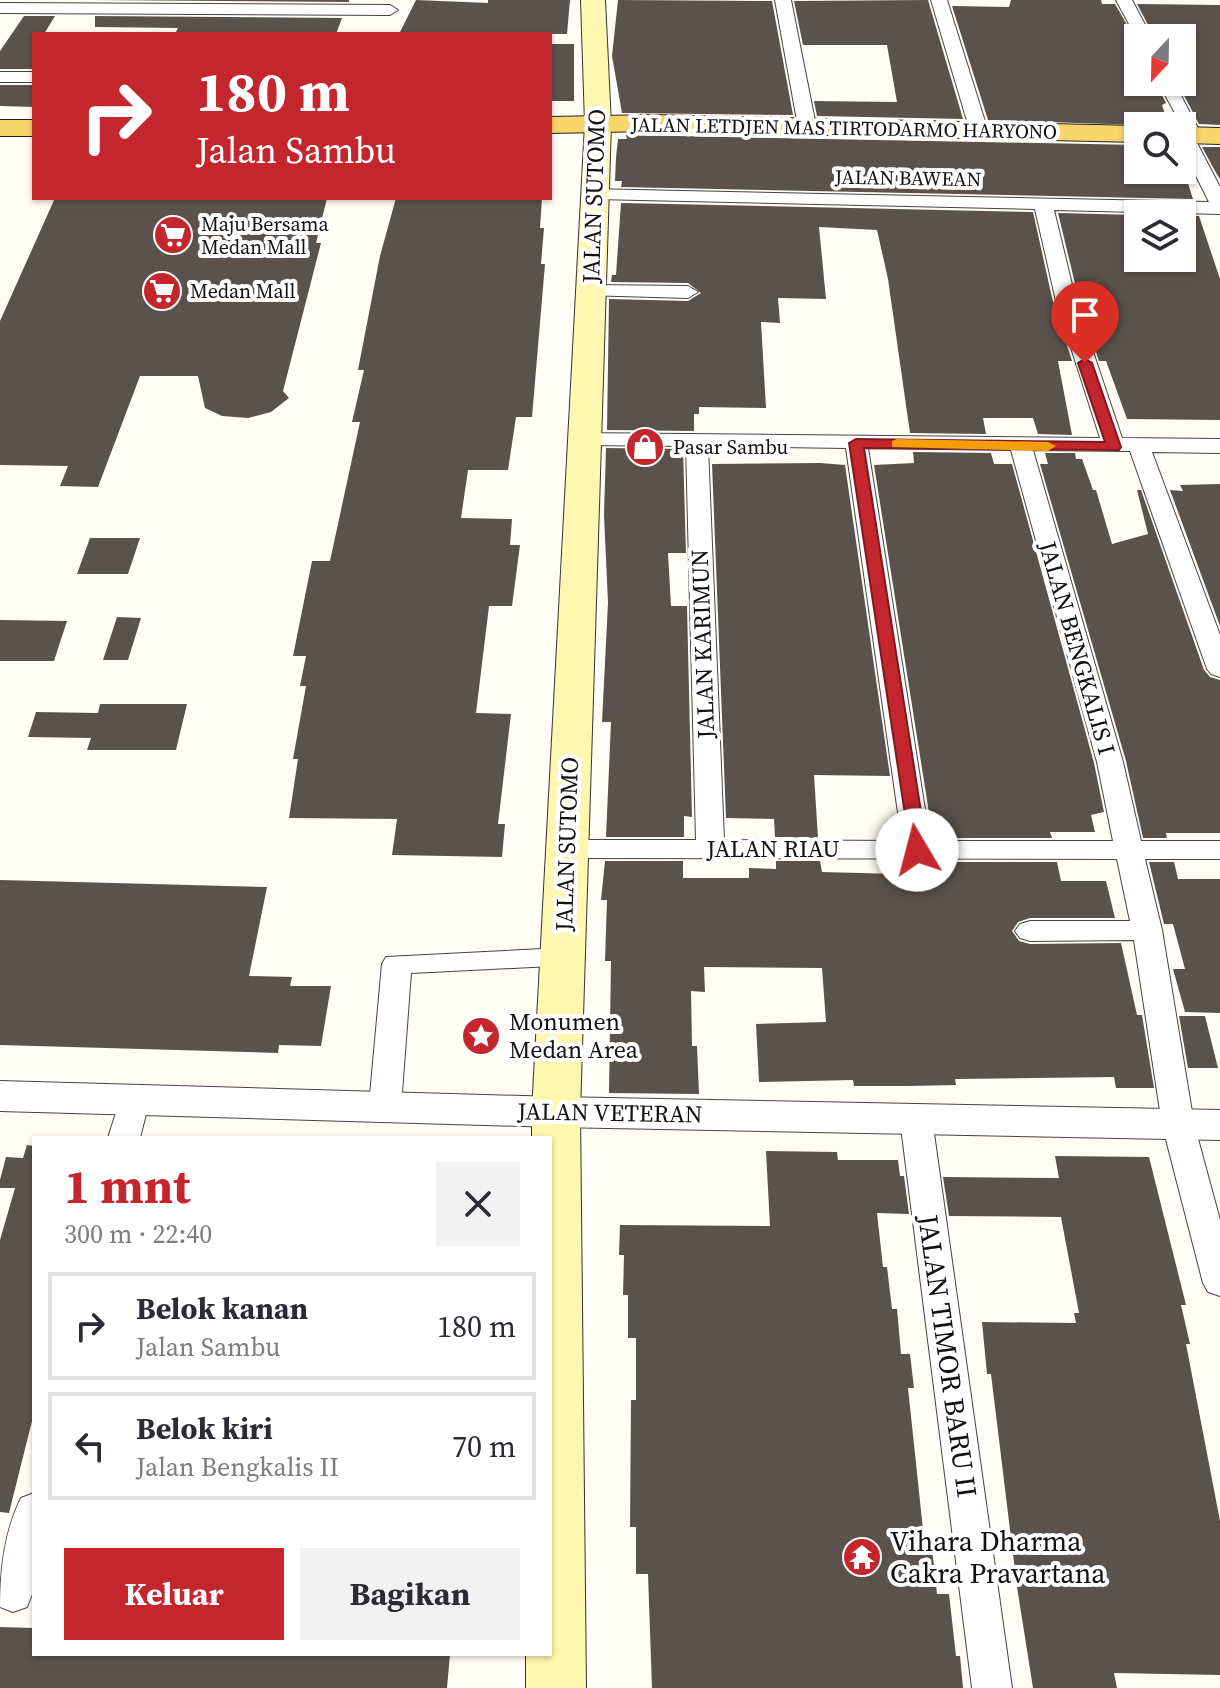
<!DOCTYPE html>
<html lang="id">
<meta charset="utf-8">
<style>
:root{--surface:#fff;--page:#f2f2f3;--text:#2b2b33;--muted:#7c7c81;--line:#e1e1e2;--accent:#c4262e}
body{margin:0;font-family:"Source Serif 4",serif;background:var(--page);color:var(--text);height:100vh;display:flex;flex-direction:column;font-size:30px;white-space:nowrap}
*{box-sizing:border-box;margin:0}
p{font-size:26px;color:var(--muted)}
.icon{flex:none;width:44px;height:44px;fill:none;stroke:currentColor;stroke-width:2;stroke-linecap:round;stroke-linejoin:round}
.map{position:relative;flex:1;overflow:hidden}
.side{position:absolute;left:32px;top:1136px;width:520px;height:520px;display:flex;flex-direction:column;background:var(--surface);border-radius:0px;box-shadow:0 2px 6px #0004}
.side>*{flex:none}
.hud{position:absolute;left:32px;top:32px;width:520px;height:168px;border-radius:0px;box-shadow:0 2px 6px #0004;background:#c4262e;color:#fff;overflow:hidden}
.needle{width:52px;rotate:202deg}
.buttons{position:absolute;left:1124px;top:24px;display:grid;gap:16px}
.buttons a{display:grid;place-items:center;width:72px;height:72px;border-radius:0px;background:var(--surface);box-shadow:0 2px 6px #0004;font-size:40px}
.pin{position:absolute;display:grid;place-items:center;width:68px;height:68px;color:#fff;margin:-82px -34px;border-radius:50% 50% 50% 0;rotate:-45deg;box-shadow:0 0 8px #0007}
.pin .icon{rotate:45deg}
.me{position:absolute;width:88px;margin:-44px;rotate:352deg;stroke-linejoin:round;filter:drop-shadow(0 0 6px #0008)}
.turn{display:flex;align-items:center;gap:28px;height:168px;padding:0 32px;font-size:36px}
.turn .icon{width:104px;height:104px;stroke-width:2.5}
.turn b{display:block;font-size:56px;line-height:68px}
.round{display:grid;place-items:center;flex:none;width:84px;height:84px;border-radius:0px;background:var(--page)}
.headline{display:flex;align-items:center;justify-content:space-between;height:136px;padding:0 32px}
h1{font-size:48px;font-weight:700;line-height:60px;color:var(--accent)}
.action{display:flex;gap:16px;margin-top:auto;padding:16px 32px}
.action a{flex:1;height:92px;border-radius:0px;background:var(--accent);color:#fff;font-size:32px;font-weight:700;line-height:92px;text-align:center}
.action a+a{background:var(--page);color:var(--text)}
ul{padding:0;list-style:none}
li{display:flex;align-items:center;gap:24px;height:108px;margin:0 16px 12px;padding:0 16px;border:4px solid var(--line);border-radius:0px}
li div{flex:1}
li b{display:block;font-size:30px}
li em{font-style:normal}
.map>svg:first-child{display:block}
.building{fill:#5a524d}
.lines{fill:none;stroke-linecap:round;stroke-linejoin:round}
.minor-casing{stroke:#444;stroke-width:2}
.tertiary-casing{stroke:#444;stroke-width:2}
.secondary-casing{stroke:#333;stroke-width:2}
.primary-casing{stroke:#222;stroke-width:2}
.minor{fill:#fff;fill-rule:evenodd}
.tertiary{fill:#fff;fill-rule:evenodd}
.secondary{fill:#fff6b0;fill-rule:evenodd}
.primary{fill:#f9d66b;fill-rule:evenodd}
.route{fill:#c4262e;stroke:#7f191e;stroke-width:2}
.slow{fill:#f59e0b}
.labels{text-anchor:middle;stroke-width:8;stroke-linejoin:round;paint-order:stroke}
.far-street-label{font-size:20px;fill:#111;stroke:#fff}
.far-poi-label{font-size:20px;fill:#111;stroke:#fff;text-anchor:start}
.street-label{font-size:24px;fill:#111;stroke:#fff}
.poi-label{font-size:24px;fill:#111;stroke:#fff;text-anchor:start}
.near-street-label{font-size:28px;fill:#111;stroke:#fff}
.near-poi-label{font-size:28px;fill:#111;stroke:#fff;text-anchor:start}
</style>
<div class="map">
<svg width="1220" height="1688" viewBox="0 0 1220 1688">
<rect width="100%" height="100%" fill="#fffdf5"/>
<g class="building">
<polygon points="95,0 349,0 349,2"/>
<polygon points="416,0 488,3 488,0 570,0 567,34 399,34"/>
<polygon points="618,0 772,1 793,115 622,113 612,56"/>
<polygon points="928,0 963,119 817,116 814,101 897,102 887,45 803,45 794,1"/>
<polygon points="1011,0 1101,0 1102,4 1115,4 1138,44 1138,82 1155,82 1166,103 1162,105 1169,126 988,120 952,6 1009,7"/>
<polygon points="1137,4 1220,5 1220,125 1199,124 1177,82 1182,82 1182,38 1155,38"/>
<polygon points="24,16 55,16 44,34 34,34 34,69 0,69 0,51"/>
<polygon points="95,16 342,18 336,34 175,34 178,28 95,27"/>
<rect x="550" y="44" width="24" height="57"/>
<polygon points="0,85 34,85 34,107 0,106"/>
<polygon points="626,135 1138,145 1138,170 1182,170 1182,165 1193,199 621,187 622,181 615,181 616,158 618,139 627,139"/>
<polygon points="1202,147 1220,147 1220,179 1215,171"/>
<polygon points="55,198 327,198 316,243 321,243 283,391 289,398 271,412 248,418 222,416 205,408 198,376 140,376 98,487 60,486 68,466 0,465 0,321"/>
<polygon points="396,198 542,198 540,228 544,228 541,264 545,264 532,417 516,417 508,470 468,470 461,518 512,519 510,545 520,545 512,606 489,606 476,713 511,714 498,824 505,824 502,857 392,855 397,819 289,818 298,759 293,759 306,686 300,686 306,656 293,656 312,561 330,561 360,422 352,422 364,370 358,370 380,256"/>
<polygon points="621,203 1033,212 1053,302 1072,361 1058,361 1072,435 1038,434 1033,418 983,418 986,434 910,433 888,279 877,230 819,227 826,299 778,298 780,323 761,322 766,408 699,407 699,414 694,414 694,431 607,430 609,299 688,301 701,293 688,283 611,282 612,275 616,275"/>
<polygon points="1058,213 1138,215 1138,258 1182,258 1182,216 1199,216 1220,279 1220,420 1127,419 1106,361 1099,361 1079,300"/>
<polygon points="606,448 683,449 686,553 668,553 671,606 687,606 692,817 684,816 684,837 606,837 611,722 602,722 608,603 604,515"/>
<polygon points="913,452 991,453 994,464 1012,464 1094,763 1104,812 1091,815 1095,832 1050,832 1052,838 933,838 874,465 914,463"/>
<polygon points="1045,453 1075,453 1076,459 1082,459 1093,490 1096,490 1112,544 1148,534 1137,490 1141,490 1204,670 1210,677 1220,680 1220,833 1166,833 1167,838 1143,838 1126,761 1040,464 1048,464"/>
<polygon points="820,463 845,465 890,776 814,775 818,838 775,837 774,819 726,818 712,464"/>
<polygon points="1220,484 1220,626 1170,490 1183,491 1180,485"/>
<polygon points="90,538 140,538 128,574 77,574"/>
<polygon points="117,617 141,618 128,660 103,660"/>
<polygon points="0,620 67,621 54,661 0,661"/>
<polygon points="100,704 187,704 176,750 87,750 91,738 28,737 36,712 98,713"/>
<polygon points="605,861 683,861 683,878 749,878 749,868 776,869 776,861 820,861 822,872 936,875 934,862 1057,862 1061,881 1106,881 1115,918 1030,918 1018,922 1012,931 1019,941 1030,944 1121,943 1137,1015 1142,1015 1154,1088 1116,1088 1114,1077 955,1079 956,1085 908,1086 854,1086 853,1080 759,1082 756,1024 826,1022 822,968 704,967 705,992 691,991 692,1046 697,1046 699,1094 609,1093 611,961 605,961 607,900 601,900"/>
<polygon points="1149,862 1174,862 1178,879 1220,879 1220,1013 1185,1012 1173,969 1185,969 1173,924 1164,924"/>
<polygon points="0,880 267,887 249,976 292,977 290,986 331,986 321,1046 279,1045 278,1053 0,1045"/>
<polygon points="1179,1016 1205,1016 1218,1068 1188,1068"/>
<polygon points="27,1145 34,1146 34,1413 9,1513 0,1512 0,1240 15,1188 0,1188 0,1180 6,1157 23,1158"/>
<polygon points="766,1151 837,1152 838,1160 898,1160 900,1176 904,1176 909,1214 877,1213 883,1267 887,1267 892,1309 897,1309 901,1354 910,1354 914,1388 908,1388 924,1539 931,1539 937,1594 949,1594 956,1656 960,1656 963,1688 652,1688 648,1574 636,1574 636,1527 630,1527 631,1400 636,1400 636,1338 628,1338 628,1295 623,1295 624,1255 619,1255 620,1225 770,1226"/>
<polygon points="1055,1156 1149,1157 1186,1305 1181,1305 1190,1344 1186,1344 1220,1521 1220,1675 1114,1673 1117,1688 1033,1688 1017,1587 991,1374 987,1374 982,1322 1076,1323 1074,1313 1079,1313 1061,1217 949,1216 943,1177 1059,1178"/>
<polygon points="0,1627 34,1628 34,1654 450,1654 447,1688 0,1688"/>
</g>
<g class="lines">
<g class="minor-casing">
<g id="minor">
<polygon points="775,0 791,0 816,126 813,130 801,130 798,126"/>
<polygon points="931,0 947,0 988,131 985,135 973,135 970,131"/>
<polygon points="1116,0 1132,0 1152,38 1138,38 1138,41"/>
<polygon points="0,3 390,5 398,10 390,15 0,13"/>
<rect x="0" y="72" width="34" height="10"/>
<path d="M 1158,82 L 1174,82 L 1202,136 L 1196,141 L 1220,187 L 1220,214 L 1054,210 L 1076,301 L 1122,438 L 1220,439 L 1220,453 L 1152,452 L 1220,635 L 1220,677 L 1211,674 L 1207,669 L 1130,451 L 1033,450 L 1123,762 L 1141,841 L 1220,841 L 1220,859 L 1145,859 L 1162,930 L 1194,1124 L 1220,1220 L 1220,1296 L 1208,1292 L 1203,1283 L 1162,1124 L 1134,940 L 1030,941 L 1020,938 L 1015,931 L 1020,924 L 1030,921 L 1130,921 L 1117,859 L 566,858 L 556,855 L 552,849 L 556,843 L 566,840 L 696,840 L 686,446 L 584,445 L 576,443 L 573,438 L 576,433 L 1100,438 L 1056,301 L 1035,209 L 595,199 L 586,193 L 589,189 L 1209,202 L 1182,148 L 1182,126 ZM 708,446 L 846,448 L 902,841 L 724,840 ZM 868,448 L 1011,450 L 1097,762 L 1113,841 L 930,841 Z"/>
<polygon points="591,285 688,286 698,292 688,298 584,295 581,291"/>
<polygon points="562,948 572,951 577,958 572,965 411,973 401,1106 396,1114 385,1117 374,1114 369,1106 382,964 386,957"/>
<polygon points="134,1087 145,1090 150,1098 140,1138 108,1138 123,1090"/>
<polygon points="916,1107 927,1111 932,1119 1012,1688 972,1688 900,1119 905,1111"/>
<path d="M 34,1493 L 34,1589 L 27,1607 L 13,1612 L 0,1607 C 0,1570 4,1532 21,1498 Z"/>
</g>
</g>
<g class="tertiary-casing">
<polygon id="tertiary" points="0,1081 556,1097 1220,1110 1220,1140 556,1127 0,1111"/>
</g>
<g class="secondary-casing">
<polygon id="secondary" points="581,0 605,0 611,124 580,1112 586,1688 526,1688 526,1654 550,1654 550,1138 532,1138 532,1112 585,124"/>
</g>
<g class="primary-casing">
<g id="primary">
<polygon points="652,115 1138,126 1139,126 1138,142 652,131 550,133 550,117"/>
<rect x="0" y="120" width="34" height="16"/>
<polygon points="1182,127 1220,128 1220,144 1182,143"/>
</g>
</g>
<use href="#minor" class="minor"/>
<use href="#tertiary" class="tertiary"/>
<use href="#secondary" class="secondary"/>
<use href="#primary" class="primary"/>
</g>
<polygon class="route" points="1085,359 1092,363 1121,447 1119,450 864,448 927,850 924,854 911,854 849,443 856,439 1105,442 1078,363"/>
<polygon class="slow" points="897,439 1048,442 1056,446 1048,451 892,447 892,441"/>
<defs>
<g id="supermarket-disc" transform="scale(2)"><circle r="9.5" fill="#c4262e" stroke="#fff"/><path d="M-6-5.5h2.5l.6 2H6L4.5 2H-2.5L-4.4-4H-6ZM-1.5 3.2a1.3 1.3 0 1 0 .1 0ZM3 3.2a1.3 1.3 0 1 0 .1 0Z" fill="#fff"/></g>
<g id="shop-disc" transform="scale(2)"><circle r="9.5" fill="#c4262e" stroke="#fff"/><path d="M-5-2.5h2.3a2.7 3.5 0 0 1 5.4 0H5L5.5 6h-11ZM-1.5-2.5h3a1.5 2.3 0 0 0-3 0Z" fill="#fff"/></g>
<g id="sight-disc" transform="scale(2)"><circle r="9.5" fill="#c4262e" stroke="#fff"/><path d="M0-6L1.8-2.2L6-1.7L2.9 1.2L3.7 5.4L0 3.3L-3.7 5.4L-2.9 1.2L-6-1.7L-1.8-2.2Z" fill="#fff"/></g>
<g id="temple-disc" transform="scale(2)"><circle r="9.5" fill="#c4262e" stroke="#fff"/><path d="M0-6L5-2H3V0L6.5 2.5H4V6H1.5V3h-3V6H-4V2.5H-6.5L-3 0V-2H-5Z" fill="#fff"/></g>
</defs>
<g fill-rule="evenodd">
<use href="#supermarket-disc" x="173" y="235"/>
<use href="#supermarket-disc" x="162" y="291"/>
<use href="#shop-disc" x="645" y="447"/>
<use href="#sight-disc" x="481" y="1036"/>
<use href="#temple-disc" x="862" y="1557"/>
</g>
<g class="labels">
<g class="far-street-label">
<text transform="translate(844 128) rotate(1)" y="7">JALAN LETDJEN MAS TIRTODARMO HARYONO</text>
<text transform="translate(908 178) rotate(1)" y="7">JALAN BAWEAN</text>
</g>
<g class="far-poi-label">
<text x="201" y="231">Maju Bersama<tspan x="201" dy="23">Medan Mall</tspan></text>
<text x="190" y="298">Medan Mall</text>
<text x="673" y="454">Pasar Sambu</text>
</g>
<g class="street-label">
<text transform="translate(594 196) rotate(-88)" y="8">JALAN SUTOMO</text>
<text transform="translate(703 644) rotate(-92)" y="8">JALAN KARIMUN</text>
<text transform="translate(1077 648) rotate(74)" y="8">JALAN BENGKALIS I</text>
<text transform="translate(567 844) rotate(-88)" y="8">JALAN SUTOMO</text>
<text x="773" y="857">JALAN RIAU</text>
<text transform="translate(610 1113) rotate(1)" y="8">JALAN VETERAN</text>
</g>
<g class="poi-label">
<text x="509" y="1030">Monumen<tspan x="509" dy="28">Medan Area</tspan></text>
</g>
<g class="near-street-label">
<text transform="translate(948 1356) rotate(82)" y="10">JALAN TIMOR BARU II</text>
</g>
<g class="near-poi-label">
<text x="890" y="1551">Vihara Dharma<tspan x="890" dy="32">Cakra Pravartana</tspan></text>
</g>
</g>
</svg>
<div class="buttons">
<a><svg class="needle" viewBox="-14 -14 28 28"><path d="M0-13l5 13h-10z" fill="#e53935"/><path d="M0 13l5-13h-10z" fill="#7c7c81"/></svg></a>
<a><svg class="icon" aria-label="search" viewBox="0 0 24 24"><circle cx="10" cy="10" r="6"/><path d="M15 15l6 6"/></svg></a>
<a><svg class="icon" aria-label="layers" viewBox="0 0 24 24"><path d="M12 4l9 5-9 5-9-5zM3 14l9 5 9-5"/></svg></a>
</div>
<div class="pin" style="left:1085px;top:363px;background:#d93025"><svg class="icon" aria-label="arrive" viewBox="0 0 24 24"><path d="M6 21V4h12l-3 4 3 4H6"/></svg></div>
<svg class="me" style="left:917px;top:850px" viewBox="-20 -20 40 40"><circle r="19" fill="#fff"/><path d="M0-13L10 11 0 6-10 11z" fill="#c4262e"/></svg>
<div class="hud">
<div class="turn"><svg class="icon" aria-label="right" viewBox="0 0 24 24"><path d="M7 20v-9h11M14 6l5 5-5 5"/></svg><div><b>180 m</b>Jalan Sambu</div></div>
</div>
<section class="side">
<div class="headline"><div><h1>1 mnt</h1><p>300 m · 22:40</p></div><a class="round"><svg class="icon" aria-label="close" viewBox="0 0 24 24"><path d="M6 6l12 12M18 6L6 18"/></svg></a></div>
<ul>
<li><svg class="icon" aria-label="right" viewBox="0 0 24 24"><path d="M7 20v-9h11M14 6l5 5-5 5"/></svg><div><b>Belok kanan</b><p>Jalan Sambu</p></div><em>180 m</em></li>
<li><svg class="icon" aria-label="left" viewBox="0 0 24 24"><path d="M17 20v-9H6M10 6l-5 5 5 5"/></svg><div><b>Belok kiri</b><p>Jalan Bengkalis II</p></div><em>70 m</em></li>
</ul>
<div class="action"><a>Keluar</a><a>Bagikan</a></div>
</section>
</div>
